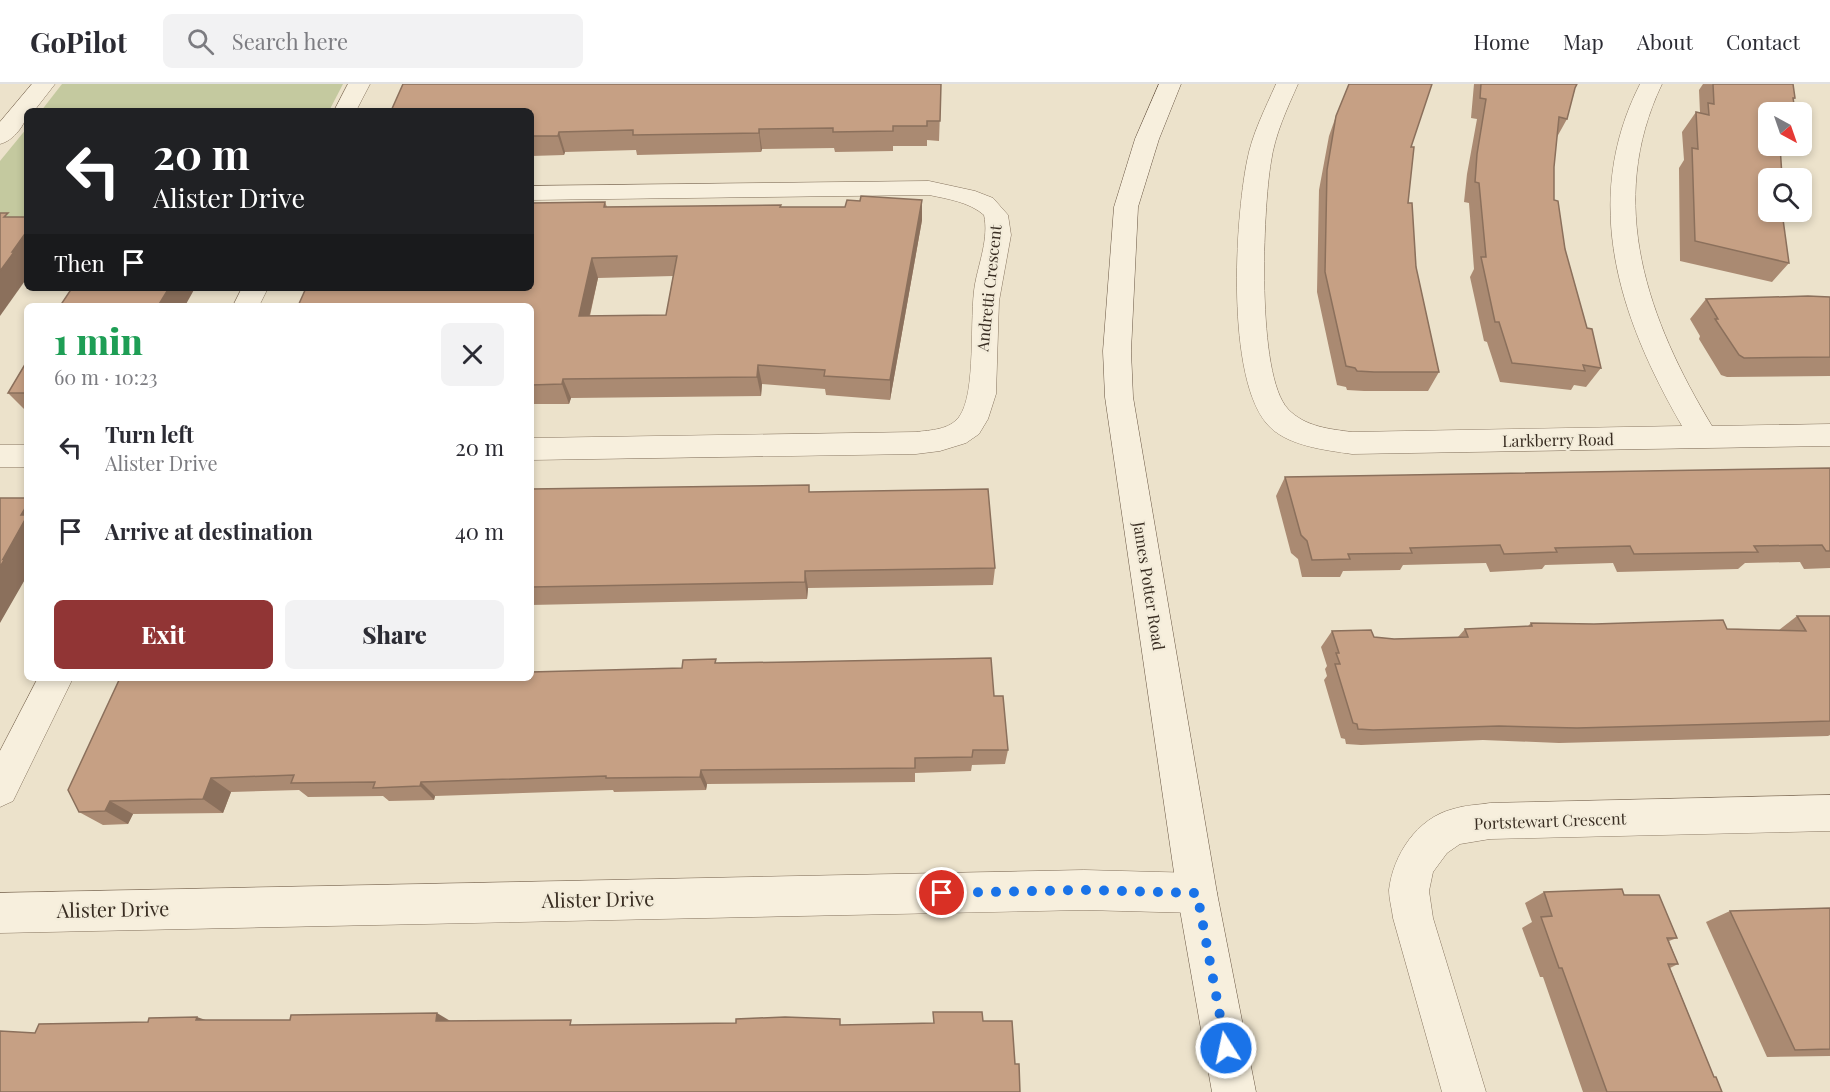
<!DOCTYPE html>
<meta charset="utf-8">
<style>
:root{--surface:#fff;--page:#f2f2f3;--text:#2b2b33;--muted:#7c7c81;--line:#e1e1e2;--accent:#913535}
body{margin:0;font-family:"Playfair Display",serif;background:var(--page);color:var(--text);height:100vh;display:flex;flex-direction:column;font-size:22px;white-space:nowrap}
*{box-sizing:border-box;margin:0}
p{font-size:20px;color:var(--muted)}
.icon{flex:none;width:33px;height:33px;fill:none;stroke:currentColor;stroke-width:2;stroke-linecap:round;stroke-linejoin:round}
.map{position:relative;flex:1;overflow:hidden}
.panel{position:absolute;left:24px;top:219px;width:510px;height:378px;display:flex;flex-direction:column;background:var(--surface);border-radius:9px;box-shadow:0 3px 9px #0003}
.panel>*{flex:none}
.hud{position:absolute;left:24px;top:24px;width:510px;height:183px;border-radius:9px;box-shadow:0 3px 9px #0003;background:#202124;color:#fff;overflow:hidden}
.needle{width:39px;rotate:140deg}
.fabs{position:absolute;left:1758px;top:18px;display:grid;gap:12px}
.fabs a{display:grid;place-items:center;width:54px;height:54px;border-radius:9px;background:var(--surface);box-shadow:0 3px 9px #0003;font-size:30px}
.pin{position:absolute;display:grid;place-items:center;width:51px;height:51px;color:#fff;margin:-26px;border:3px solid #fff;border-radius:50%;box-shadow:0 2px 6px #0007}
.me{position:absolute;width:66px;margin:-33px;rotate:350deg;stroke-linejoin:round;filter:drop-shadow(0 0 4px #0008)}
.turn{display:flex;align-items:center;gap:21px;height:126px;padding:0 30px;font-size:27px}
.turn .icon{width:78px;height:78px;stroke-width:2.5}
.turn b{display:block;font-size:42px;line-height:51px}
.then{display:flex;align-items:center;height:57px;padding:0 30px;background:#0003;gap:12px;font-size:22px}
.round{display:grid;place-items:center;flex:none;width:63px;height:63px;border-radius:9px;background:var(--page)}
.overview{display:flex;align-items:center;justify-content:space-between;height:102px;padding:0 30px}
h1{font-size:36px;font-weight:800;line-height:45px;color:#1e9e55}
.primary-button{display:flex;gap:12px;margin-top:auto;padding:12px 30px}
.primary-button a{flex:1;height:69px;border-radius:9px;background:var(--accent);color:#fff;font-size:24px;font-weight:800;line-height:69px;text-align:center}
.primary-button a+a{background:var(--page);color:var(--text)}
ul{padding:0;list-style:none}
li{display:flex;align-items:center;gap:18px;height:84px;padding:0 30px}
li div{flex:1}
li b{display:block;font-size:22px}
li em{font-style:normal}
header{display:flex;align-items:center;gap:36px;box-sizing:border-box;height:84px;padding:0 30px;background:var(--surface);border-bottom:2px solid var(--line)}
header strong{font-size:28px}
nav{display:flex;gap:33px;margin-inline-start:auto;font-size:21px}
.search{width:420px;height:54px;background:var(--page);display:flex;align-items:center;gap:15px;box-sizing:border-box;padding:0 21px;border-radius:9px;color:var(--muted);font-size:22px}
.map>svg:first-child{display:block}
.green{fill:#c4c99f}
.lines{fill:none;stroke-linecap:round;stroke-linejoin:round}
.minor-casing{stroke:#877560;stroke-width:1}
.secondary-casing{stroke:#695643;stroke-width:1}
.minor{fill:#f7efdd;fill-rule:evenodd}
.secondary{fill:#f7efdd;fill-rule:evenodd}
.wall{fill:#aa8a72;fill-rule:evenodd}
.shaded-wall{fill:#8b705c}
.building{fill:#c6a084;stroke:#8b705c;stroke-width:1.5;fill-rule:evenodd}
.route{stroke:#1a73e8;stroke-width:10;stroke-dasharray:0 18}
.labels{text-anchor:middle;stroke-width:4.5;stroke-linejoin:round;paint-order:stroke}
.street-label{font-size:16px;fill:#392d22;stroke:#f3ecda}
.near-street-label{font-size:20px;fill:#392d22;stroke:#f3ecda}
</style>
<header>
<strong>GoPilot</strong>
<div class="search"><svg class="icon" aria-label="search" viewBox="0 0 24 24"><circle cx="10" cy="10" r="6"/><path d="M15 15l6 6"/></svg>Search here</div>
<nav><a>Home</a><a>Map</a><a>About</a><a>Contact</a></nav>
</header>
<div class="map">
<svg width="1830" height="1008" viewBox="0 0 1830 1008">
<rect width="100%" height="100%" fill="#ece2cb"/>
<g class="green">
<polygon points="62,0 343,0 329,27 41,27"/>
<polygon points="27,44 27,146 0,146 0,77"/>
</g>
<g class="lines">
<g class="minor-casing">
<g id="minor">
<path d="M 32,0 L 55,0 L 34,27 L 27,27 C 27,40 13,57 0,60 L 0,38 Z"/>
<polygon points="348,0 370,0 356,27 334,27"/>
<path d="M 1276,0 L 1298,0 C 1287,25 1275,50 1271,78 C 1263,125 1256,291 1288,325 C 1305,343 1330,345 1352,348 L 1682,342 C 1620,235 1580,118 1640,0 L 1662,0 C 1605,119 1648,236 1712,342 L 1830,340 L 1830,362 L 1352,370 C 1325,366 1286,362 1267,340 C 1226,292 1235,137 1247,77 C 1252,50 1265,25 1276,0 Z"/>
<path d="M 929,97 L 975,107 L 993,114 L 1008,131 L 1011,151 L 999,217 L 996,310 L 988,335 L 979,350 L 966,359 L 940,367 L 916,370 L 531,376 L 531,354 L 916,348 C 931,346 949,346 959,333 C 977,309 969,233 975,200 C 979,178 989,154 984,131 C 969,118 948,115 929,111 L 531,116 L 531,102 Z"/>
<polygon points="242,204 268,204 259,222 233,222"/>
<rect x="0" y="361" width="27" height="22"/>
<polygon points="38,594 73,594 13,717 0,723 0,667"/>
<path d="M 1830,711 L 1830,747 L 1490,755 L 1460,760 L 1447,769 L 1433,788 L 1429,807 L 1433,834 L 1486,1008 L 1442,1008 L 1393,834 C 1392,825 1389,815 1389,806 C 1393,771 1417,734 1453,725 C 1465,721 1478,721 1490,719 Z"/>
<polygon points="1084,786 1197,789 1211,795 1217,809 1211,823 1197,829 1084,826 0,849 0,809"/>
</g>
</g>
<g class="secondary-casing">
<polygon id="secondary" points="1159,0 1181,0 1159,55 1138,123 1131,267 1133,313 1217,809 1256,1008 1212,1008 1177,809 1105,313 1103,267 1114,123 1135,55"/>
</g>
<use href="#minor" class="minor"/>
<use href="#secondary" class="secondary"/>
</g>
<g class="wall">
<polygon points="941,0 939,57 927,56 927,62 893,62 893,67 835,68 834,64 762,65 761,68 637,71 636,66 565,68 564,71 531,72 531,27"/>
<polygon points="1474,0 1577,0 1575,4 1567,35 1557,53 1554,83 1554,116 1565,165 1587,244 1601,284 1586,303 1574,301 1571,306 1500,298 1487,258 1484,257 1470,193 1474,185 1469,119 1464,118 1467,90 1477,35 1471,34"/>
<polygon points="1703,0 1793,0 1795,14 1793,17 1794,20 1790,26 1768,28 1782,92 1780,94 1768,94 1789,179 1772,198 1680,177 1679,84 1684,76 1682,48 1696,28 1700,29 1699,6"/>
<polygon points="1336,32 1411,63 1408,119 1416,183 1439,288 1428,307 1364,307 1347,306 1346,303 1337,301 1317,208 1319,106 1329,52"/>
<path d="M 922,116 L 922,136 L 890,316 L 826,311 L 825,305 L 762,300 L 761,312 L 571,314 L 569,320 L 531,320 L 531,222 L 605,118 L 607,123 L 781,121 L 781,123 L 845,123 L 860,117 ZM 673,192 L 666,231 L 590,232 L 598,194 Z"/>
<polygon points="1830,213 1830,292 1727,293 1721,291 1699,255 1700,252 1690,235 1706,215"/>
<polygon points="27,277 27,328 8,309"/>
<polygon points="1830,384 1830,484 1804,485 1800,478 1745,479 1738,485 1617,488 1613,479 1545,481 1542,485 1490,488 1486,479 1403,481 1400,486 1343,487 1340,493 1302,493 1298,475 1291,469 1276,412 1285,393"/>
<polygon points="531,405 810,408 995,484 993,501 808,504 807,515 531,521"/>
<polygon points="1797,532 1830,532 1830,651 1828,652 1559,659 1483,656 1361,661 1346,660 1345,655 1341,654 1324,596 1327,592 1325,585 1327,582 1321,563 1332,547 1374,553 1394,555 1458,553 1465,545 1528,542 1531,539 1779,546"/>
<polygon points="717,579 994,612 1008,666 1005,680 972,681 971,687 915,689 915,698 707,700 706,706 614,708 613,706 435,712 434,716 389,717 383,712 308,713 299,706 231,708 223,729 133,730 128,740 103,741 79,728 68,706 531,594 682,584"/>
<polygon points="1544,808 1624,811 1677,854 1669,857 1678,880 1670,884 1714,993 1722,1008 1583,1008 1543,893 1540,893 1522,844 1532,838 1525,819"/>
<polygon points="1830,824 1830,972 1767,973 1706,838 1730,827"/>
</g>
<g class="shaded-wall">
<polygon points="759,45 762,65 761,68 759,49"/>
<polygon points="559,48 565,68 564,71 558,52"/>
<polygon points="922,116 922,136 890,316 890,296"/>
<polygon points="27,147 27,194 0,232 0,187 12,168"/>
<polygon points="592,174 598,194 585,251 579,232"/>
<polygon points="169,204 195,204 185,222 158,222"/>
<polygon points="758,281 762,300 761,312 757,293"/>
<polygon points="563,295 571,314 569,320 562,300"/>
<polygon points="27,421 27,489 26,491 27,492 0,539 0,483 21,431"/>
<polygon points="805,487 808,504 807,515 805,498"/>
<polygon points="701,686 707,700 706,706 700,693"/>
<polygon points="211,694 231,708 223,729 203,715"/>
<polygon points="421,698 435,712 434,716 420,702"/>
<polygon points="110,717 133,730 128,740 105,727"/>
<polygon points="437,929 452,938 436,937"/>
<polygon points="197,933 220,941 196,936"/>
</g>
<g class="building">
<polygon points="403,0 941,0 940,37 927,37 927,42 893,42 893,47 833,48 833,44 759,45 759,49 633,51 633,46 559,48 558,52 531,52 531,27 391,27"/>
<polygon points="1349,0 1432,0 1411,63 1414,63 1408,119 1412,119 1416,183 1439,288 1374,288 1357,287 1355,284 1346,282 1325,188 1327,86 1336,32"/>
<polygon points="1481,0 1577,0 1575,4 1567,35 1559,33 1554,83 1554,116 1558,117 1565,165 1587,244 1592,245 1601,284 1583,281 1585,287 1512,279 1499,238 1495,238 1481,173 1486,173 1479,99 1475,98 1477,70 1486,15 1480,14"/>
<polygon points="1713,0 1793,0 1795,14 1793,14 1794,20 1789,19 1790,28 1768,28 1768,62 1780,62 1782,92 1778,91 1778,94 1768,94 1768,128 1782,128 1789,179 1695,157 1692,64 1698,65 1696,28 1709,31 1708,19 1714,20"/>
<path d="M 861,112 L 922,116 L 890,296 L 824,292 L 825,286 L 758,281 L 757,293 L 563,295 L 562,300 L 531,301 L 531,222 L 298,222 L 306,204 L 531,204 L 531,119 L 605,118 L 604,123 L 781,121 L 780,123 L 845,123 L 847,116 L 860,117 ZM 677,172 L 666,231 L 579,232 L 592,174 Z"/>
<polygon points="0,129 8,129 4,133 27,133 27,147 12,168 14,168 0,187"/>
<polygon points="72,204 169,204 158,222 60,222"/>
<polygon points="1808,212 1830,213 1830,273 1744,274 1739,271 1715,235 1718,235 1706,215"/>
<polygon points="27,277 27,309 8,309"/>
<polygon points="1830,384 1830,467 1826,467 1822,461 1754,462 1758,468 1634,470 1630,462 1555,464 1557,468 1504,470 1500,461 1410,464 1412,469 1348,470 1350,475 1312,476 1307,457 1301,451 1285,393"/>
<polygon points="809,401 809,408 988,405 995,484 805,487 805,498 531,503 531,405"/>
<polygon points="0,414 27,414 27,421 21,431 27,431 27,432 3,475 5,474 0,483"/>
<polygon points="1797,532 1830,532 1830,637 1577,644 1499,642 1373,646 1358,645 1357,640 1353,639 1335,580 1340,580 1336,569 1339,569 1332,547 1371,546 1374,553 1394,555 1468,553 1465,545 1532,542 1531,539 1594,540 1723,536 1727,545 1806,547"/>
<polygon points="991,574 994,612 1003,612 1008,666 973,666 972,673 915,674 915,684 701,686 700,693 606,694 606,692 421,698 420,702 373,704 375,698 291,699 294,691 211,694 203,715 110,717 105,727 79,728 68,706 120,594 531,594 531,588 682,584 683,576 716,575 715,579 793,578"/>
<polygon points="1622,805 1624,811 1659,811 1677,854 1667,854 1678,880 1668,880 1714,993 1716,993 1722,1008 1607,1008 1562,884 1559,884 1541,833 1552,832 1544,808"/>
<polygon points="1830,824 1830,965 1795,966 1730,827"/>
<polygon points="933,928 982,928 983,937 1012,937 1015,980 1019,980 1020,1008 0,1008 0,947 35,949 39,940 148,938 149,934 197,933 196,936 290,936 291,931 437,929 436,937 571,936 570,941 736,939 736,935 785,933 840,935 840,941 934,939"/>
</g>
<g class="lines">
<polyline class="route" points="942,809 1084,806 1197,809 1226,964"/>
</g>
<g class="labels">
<g class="street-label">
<text transform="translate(989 204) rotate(-84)" y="6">Andretti Crescent</text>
<text transform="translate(1558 356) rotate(-1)" y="6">Larkberry Road</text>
<text transform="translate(1149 502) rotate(81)" y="6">James Potter Road</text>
<text transform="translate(1550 737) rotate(-2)" y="6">Portstewart Crescent</text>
</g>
<g class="near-street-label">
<text transform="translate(598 816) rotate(-1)" y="7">Alister Drive</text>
<text transform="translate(113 826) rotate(-1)" y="7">Alister Drive</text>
</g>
</g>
</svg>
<div class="fabs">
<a><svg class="needle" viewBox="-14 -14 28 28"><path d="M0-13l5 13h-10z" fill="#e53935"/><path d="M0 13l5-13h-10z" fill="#7c7c81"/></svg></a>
<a><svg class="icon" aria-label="search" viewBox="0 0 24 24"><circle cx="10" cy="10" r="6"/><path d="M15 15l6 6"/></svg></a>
</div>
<div class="pin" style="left:942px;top:809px;background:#d93025"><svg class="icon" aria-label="arrive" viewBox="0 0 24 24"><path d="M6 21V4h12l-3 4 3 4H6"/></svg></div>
<svg class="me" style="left:1226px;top:964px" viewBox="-20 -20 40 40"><circle r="17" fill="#1a73e8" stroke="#fff" stroke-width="3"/><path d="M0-11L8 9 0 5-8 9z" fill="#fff"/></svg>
<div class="hud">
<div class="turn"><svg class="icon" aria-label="left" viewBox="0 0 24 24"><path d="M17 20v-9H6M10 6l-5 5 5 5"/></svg><div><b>20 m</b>Alister Drive</div></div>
<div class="then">Then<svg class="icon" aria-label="arrive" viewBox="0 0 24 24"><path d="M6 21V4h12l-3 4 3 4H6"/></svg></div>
</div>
<section class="panel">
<div class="overview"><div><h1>1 min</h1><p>60 m · 10:23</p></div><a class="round"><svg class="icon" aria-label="close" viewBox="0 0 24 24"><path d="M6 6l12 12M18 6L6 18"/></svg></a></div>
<ul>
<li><svg class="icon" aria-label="left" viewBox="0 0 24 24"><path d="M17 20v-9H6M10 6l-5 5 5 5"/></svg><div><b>Turn left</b><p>Alister Drive</p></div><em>20 m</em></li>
<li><svg class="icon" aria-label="arrive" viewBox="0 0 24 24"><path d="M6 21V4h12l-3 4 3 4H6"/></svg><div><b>Arrive at destination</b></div><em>40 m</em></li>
</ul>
<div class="primary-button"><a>Exit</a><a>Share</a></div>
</section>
</div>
